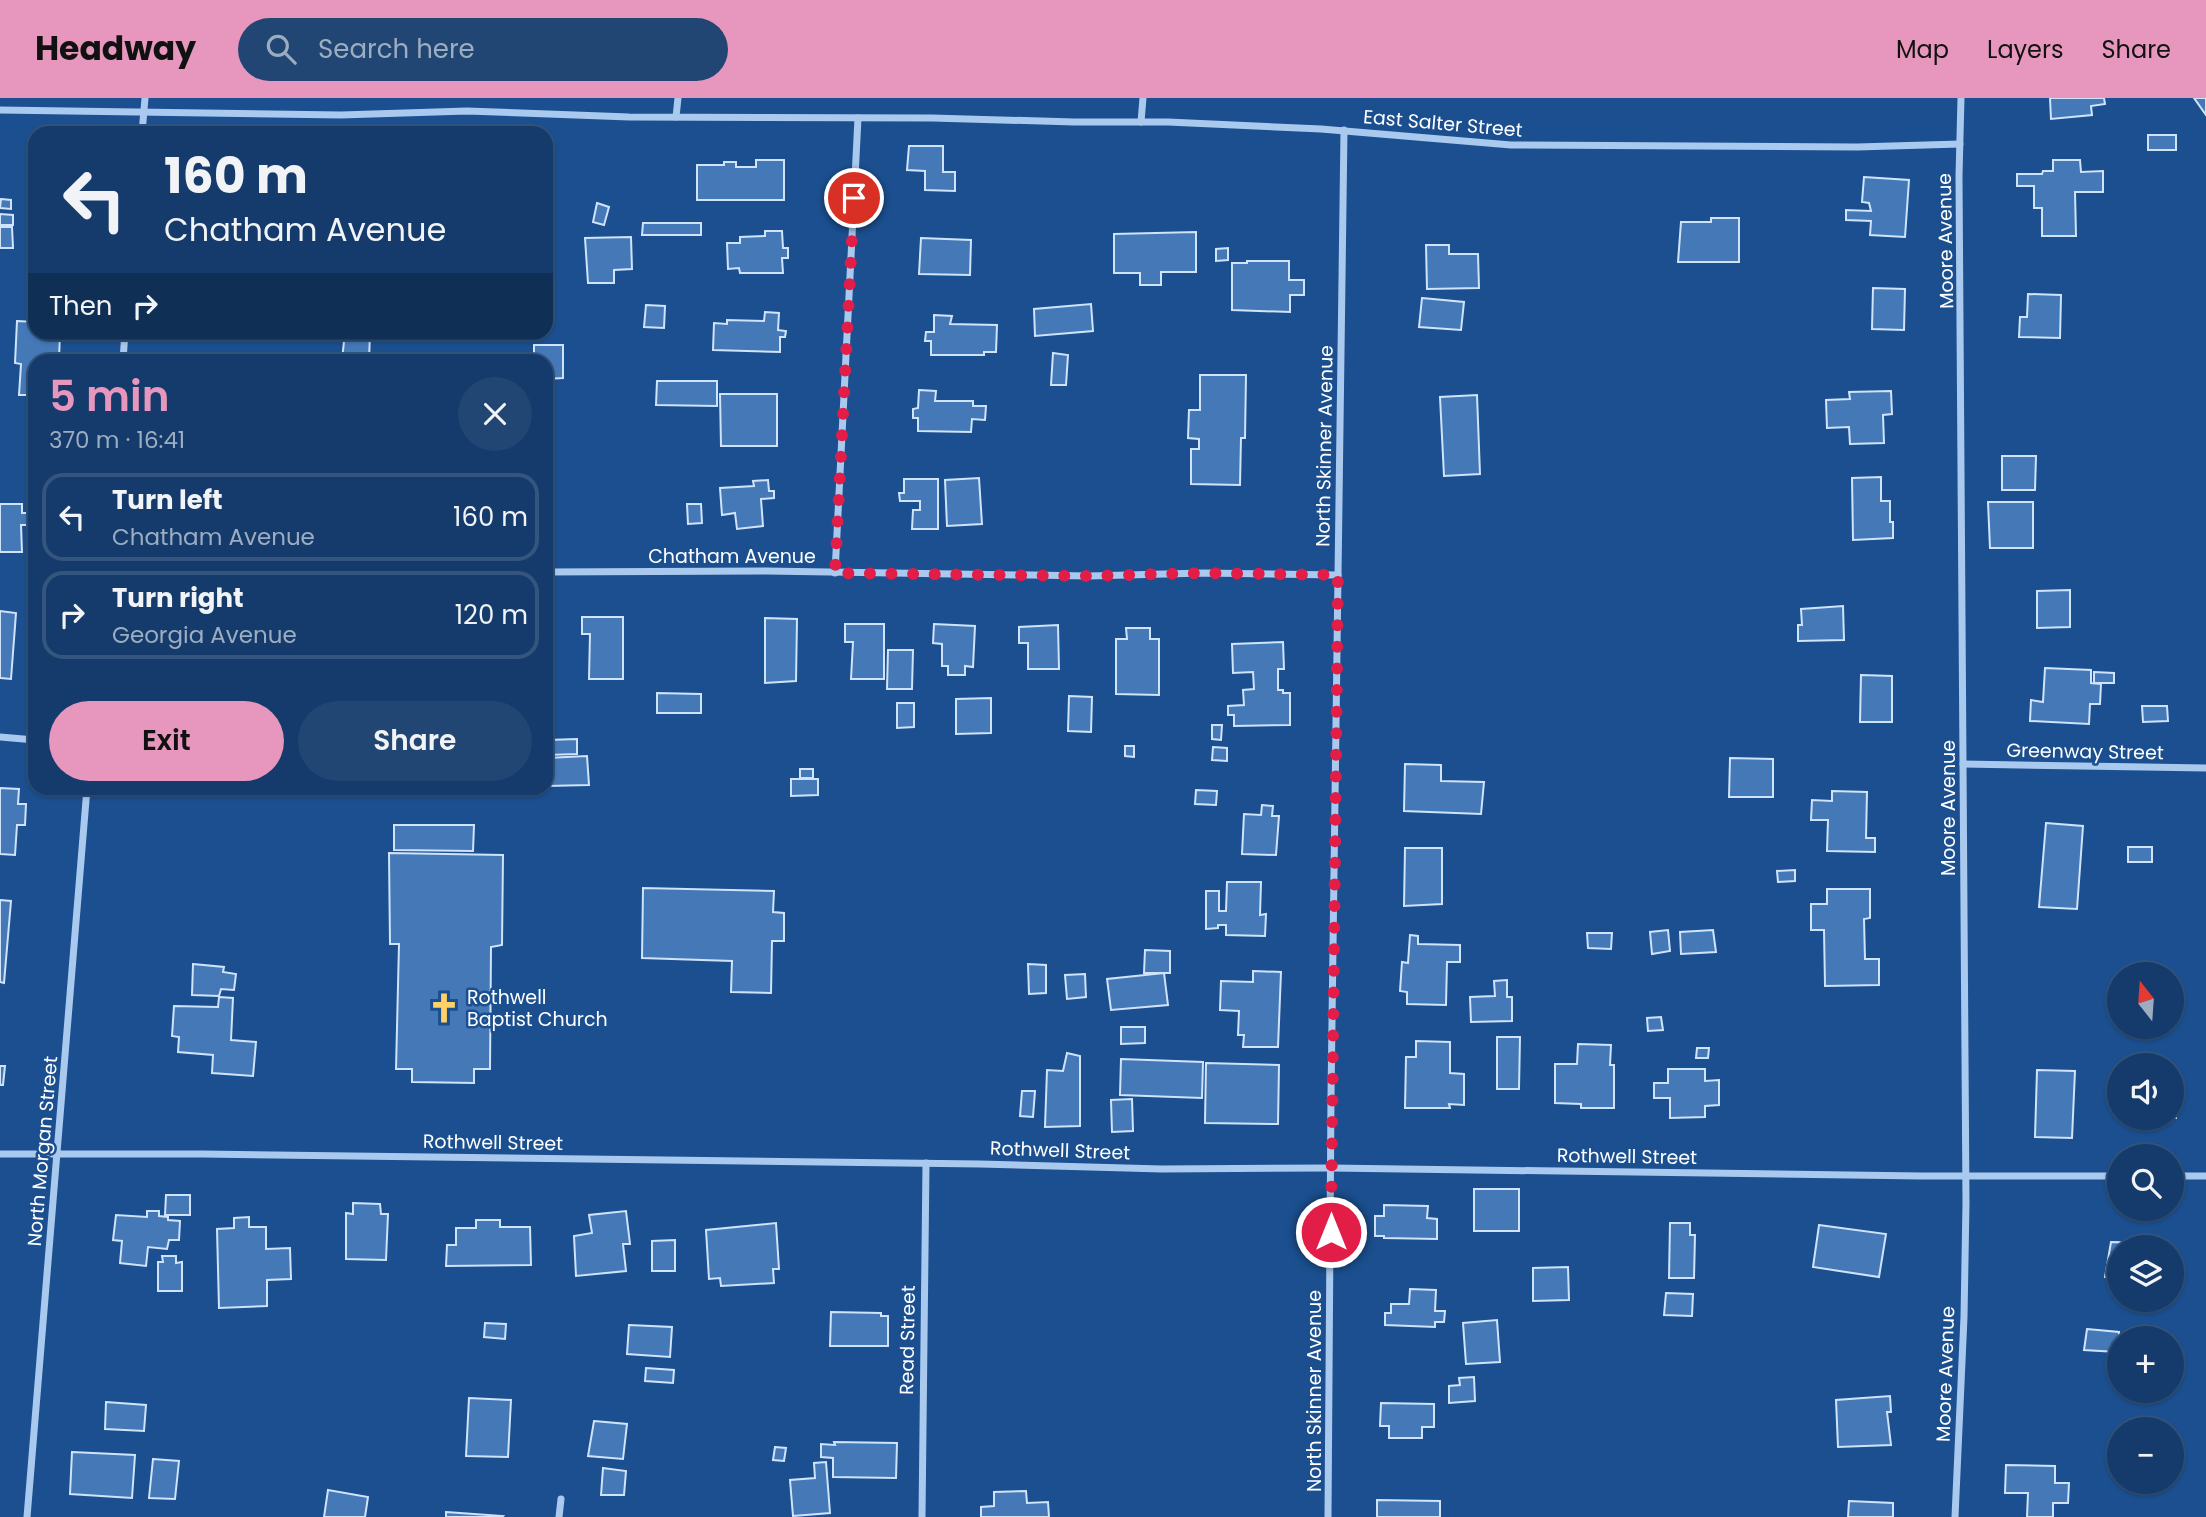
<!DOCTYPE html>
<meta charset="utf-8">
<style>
:root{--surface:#143b6b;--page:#214673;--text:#f1f3f6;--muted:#9dadc1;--line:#33557e;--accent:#e797bd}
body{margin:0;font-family:Poppins,sans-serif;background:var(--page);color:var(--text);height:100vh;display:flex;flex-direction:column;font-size:26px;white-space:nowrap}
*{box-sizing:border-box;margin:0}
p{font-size:23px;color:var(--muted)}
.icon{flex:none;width:38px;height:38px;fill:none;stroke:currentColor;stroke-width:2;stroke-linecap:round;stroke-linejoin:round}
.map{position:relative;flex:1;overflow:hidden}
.sheet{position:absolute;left:28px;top:256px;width:525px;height:441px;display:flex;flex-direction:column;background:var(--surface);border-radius:21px;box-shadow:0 2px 5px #0004,0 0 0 2px var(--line)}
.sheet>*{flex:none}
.banner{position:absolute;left:28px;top:28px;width:525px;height:214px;border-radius:21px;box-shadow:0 2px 5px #0004,0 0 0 2px var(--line);background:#143b6b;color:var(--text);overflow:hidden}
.needle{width:46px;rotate:343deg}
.controls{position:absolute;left:2107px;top:864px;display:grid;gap:14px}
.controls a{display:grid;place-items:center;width:77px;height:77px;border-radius:50%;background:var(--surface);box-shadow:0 2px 5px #0004,0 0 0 2px var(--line);font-size:35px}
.pin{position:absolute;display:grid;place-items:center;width:60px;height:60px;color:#fff;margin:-30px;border:4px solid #fff;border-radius:50%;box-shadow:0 2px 7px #0007}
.me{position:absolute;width:77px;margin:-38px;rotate:0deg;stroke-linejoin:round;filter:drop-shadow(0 0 5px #0008)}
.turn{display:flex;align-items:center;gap:24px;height:147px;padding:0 21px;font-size:32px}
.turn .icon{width:91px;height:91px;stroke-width:2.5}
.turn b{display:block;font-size:49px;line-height:60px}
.then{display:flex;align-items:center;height:66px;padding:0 21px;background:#0003;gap:14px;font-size:26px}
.round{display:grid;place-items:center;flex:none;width:74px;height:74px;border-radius:37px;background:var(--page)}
.overview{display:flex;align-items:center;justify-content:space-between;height:119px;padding:0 21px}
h1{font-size:42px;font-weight:600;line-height:52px;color:var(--accent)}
.button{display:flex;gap:14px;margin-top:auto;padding:14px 21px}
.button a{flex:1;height:80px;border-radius:42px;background:var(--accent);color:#111;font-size:28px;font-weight:600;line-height:80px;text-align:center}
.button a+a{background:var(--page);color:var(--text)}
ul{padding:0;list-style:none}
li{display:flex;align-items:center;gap:21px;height:88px;margin:0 14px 10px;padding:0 7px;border:4px solid var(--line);border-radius:21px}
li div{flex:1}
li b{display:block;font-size:26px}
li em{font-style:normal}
header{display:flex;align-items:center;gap:42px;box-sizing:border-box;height:98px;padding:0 35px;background:var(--accent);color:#111}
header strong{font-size:33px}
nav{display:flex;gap:38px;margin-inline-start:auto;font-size:24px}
.search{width:490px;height:63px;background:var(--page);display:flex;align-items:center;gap:18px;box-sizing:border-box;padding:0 24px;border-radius:38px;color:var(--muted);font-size:26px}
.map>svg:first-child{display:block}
.building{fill:#4478b7;stroke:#cfe3fa;stroke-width:2}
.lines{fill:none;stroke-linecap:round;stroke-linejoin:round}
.street{stroke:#a9c9ee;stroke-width:7}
.route{stroke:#e11d48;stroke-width:12;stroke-dasharray:0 21.6}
.labels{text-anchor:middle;stroke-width:5;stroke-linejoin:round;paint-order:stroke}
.street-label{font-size:19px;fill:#fff;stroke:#1b4f8f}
.poi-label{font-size:19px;fill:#fff;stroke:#1b4f8f;text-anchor:start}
</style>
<header>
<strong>Headway</strong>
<div class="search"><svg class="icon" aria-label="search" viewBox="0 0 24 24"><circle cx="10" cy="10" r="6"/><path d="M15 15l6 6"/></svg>Search here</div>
<nav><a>Map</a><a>Layers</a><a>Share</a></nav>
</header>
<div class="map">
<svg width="2206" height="1419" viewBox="0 0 2206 1419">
<rect width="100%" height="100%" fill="#1b4f8f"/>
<g class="building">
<polygon points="2050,0 2104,0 2105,6 2091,8 2092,17 2051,21"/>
<polygon points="2194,0 2206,0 2206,17"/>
<rect x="2148" y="37" width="28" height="15"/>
<polygon points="909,48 943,48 943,74 955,74 955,93 925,92 925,73 907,72"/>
<polygon points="756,62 784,62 784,102 697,102 697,67 724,67 724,64 736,64 736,69 756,69"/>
<polygon points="2053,62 2080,62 2081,74 2103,73 2103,94 2075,94 2076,138 2042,138 2042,110 2034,110 2034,88 2017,88 2017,76 2042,76 2043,73 2053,73"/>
<polygon points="1864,79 1909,82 1905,139 1870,137 1871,123 1846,122 1846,112 1871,113 1869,105 1862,104"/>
<polygon points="1,101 11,102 11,111 0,110"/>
<polygon points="597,105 609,109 604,127 593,124"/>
<polygon points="0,116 13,117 13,127 0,127"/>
<polygon points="1711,120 1739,120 1739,164 1678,164 1681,124 1711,124"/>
<polygon points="643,125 701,125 701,137 642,137"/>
<polygon points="0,129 12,129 13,150 0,150"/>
<polygon points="765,133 782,133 783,150 788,150 788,160 782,160 783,175 740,175 739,170 728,171 727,145 740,145 740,139 765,138"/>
<polygon points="1196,134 1196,174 1161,174 1161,187 1140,187 1140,175 1114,175 1114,136"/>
<polygon points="631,139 632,171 614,172 614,185 588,185 585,140"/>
<polygon points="921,140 971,142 970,177 919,176"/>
<polygon points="1426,147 1449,147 1449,156 1478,156 1479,190 1427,191"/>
<polygon points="1228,150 1228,162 1216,163 1216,151"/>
<polygon points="1247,163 1289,163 1289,182 1304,182 1304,197 1290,197 1290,214 1232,212 1232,165 1247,165"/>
<polygon points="1873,190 1905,191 1904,232 1872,231"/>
<polygon points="2028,196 2061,197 2060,240 2019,239 2020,219 2027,219"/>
<polygon points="1422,200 1464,204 1461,232 1419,229"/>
<polygon points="1091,206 1093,233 1035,238 1034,211"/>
<polygon points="646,207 665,208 664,230 644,229"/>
<polygon points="765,214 779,215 778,232 786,233 785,239 780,239 780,254 713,252 714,225 727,226 727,222 764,223"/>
<polygon points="934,217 952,218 950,226 997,227 996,254 984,254 984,257 931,257 931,243 925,243 926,234 934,234"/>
<polygon points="17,223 35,224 35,234 60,234 59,262 35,262 35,297 19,297 21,266 15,265"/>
<rect x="283" y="234" width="30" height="5"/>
<polygon points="345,234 370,236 369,262 342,262"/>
<polygon points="534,247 563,247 563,280 546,281 546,262 534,262"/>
<polygon points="1053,255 1068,257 1066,287 1051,287"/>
<polygon points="1200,277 1246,277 1245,340 1241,340 1240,387 1191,386 1191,351 1199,351 1199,341 1188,340 1189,312 1200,312"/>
<polygon points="657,283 717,283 717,308 656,307"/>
<polygon points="919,292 936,293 935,303 973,303 973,308 986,308 985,322 972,321 971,334 918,333 918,320 913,320 913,311 918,310"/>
<polygon points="1891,293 1892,316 1883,317 1884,345 1850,346 1849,329 1827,330 1826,302 1850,301 1849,294"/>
<polygon points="720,296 777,296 777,348 721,348"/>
<polygon points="1477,297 1480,376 1444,378 1440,299"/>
<polygon points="2002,358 2036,358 2035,392 2002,392"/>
<polygon points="1881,379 1881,403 1890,403 1890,424 1893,424 1893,440 1853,442 1852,380"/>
<polygon points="979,380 982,426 947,428 945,382"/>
<polygon points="904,381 938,381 938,431 912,431 913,412 920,412 920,403 900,403 899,395 904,395"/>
<polygon points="768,382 769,393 774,393 774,400 761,401 763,428 737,431 735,415 722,417 720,390 754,388 753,383"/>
<polygon points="1988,404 2033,404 2033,450 1990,450"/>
<polygon points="0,406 22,406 22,415 27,415 27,427 21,427 22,454 0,454"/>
<polygon points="687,406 701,406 702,425 688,426"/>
<polygon points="2070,492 2070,529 2037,530 2037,493"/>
<polygon points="1843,508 1844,542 1798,543 1798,527 1802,527 1801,511"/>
<polygon points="0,513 16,515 11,581 0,580"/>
<polygon points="582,519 623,519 623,581 589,581 590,536 582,536"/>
<polygon points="765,520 797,521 796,583 765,585"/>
<polygon points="845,526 884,526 884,581 851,581 853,544 845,544"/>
<polygon points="934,526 975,528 973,569 965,568 965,577 948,577 948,568 942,568 942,546 933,545"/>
<polygon points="1058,527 1059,571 1028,571 1028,545 1019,545 1019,529"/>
<polygon points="1126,530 1150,530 1150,541 1159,541 1159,597 1116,596 1116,541 1127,541"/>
<polygon points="1283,544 1284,571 1278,571 1278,592 1283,592 1283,595 1290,595 1290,627 1234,628 1234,617 1228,617 1228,608 1244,607 1243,592 1254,591 1253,574 1233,575 1232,546"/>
<polygon points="888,552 913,552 912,591 887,591"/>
<polygon points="2045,570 2091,572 2091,585 2101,586 2100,606 2090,606 2089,626 2030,623 2031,602 2043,604"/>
<polygon points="2094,574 2114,575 2114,585 2094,585"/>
<polygon points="1861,577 1892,578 1892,624 1860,624"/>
<polygon points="657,595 701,596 701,615 657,615"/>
<polygon points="1069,598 1092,599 1091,634 1068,633"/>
<polygon points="991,600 991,635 956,636 956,601"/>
<polygon points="897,605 914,605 914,629 897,630"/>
<polygon points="2142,608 2167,608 2168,623 2143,624"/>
<polygon points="1212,627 1222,627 1221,642 1212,641"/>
<polygon points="577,641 577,656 548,657 547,642"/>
<polygon points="1125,648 1134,648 1134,659 1125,658"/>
<polygon points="1213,649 1227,650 1227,663 1212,662"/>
<polygon points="587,658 589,687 547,688 546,660"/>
<polygon points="1730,660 1773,661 1773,699 1729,699"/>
<polygon points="1405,666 1441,667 1441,683 1484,684 1481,716 1404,713"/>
<rect x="800" y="671" width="13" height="9"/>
<polygon points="791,681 818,681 818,697 791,698"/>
<polygon points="0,690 19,691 18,706 26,706 25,727 17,727 15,757 0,756"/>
<polygon points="1196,692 1217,693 1216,707 1195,706"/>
<polygon points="1832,693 1867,694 1866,740 1875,740 1875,754 1827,753 1828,722 1811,722 1812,702 1832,703"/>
<polygon points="1262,707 1273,708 1272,718 1279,718 1276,757 1242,756 1244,716 1261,717"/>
<polygon points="2046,725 2083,728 2077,811 2039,809"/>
<polygon points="394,727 474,727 473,753 394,752"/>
<rect x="2128" y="749" width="24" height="15"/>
<polygon points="1405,750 1442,750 1442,806 1404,808"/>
<polygon points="389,755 503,757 502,847 491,849 490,971 474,971 474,985 412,984 412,971 396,971 399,846 390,846"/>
<polygon points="1795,772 1795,783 1778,784 1777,773"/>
<polygon points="1227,784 1261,784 1260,817 1266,816 1265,838 1226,837 1226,827 1218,827 1218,830 1206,831 1206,793 1219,793 1219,813 1226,813"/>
<polygon points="643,790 774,793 773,814 784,815 784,843 772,843 771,895 731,894 732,863 642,860"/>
<polygon points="1827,791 1870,791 1870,820 1864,821 1865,861 1879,861 1879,887 1825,888 1824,832 1811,832 1811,806 1827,806"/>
<polygon points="0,802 11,803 4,885 0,884"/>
<polygon points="1668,832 1670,853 1652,856 1650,834"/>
<polygon points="1713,832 1716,854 1681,856 1680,834"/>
<polygon points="1587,835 1612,835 1611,851 1588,850"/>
<polygon points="1410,837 1418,838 1418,846 1460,847 1460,864 1447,864 1446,907 1407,906 1407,894 1400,893 1402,864 1408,865"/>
<polygon points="1145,852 1170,853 1170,875 1144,875"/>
<polygon points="193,866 224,869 223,874 236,876 234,892 221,891 219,898 192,897"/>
<polygon points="1028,866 1046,867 1046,895 1029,896"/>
<polygon points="1253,873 1281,874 1278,949 1243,949 1244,937 1238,937 1239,913 1220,912 1221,883 1253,884"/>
<polygon points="1164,875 1168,907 1111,912 1107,881"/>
<polygon points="1085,876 1086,899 1067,901 1065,877"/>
<polygon points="1507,882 1507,899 1512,899 1512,923 1471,924 1470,899 1495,898 1494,883"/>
<polygon points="219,899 233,900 231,942 256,944 253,978 212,975 213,957 178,954 179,939 172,938 174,908 218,909"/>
<polygon points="1661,919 1663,932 1648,933 1647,920"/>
<polygon points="1121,929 1145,929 1145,945 1121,946"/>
<polygon points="1497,939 1520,939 1519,991 1497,991"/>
<polygon points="1416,943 1450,944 1450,975 1464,976 1464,1007 1449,1006 1450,1010 1405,1010 1406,959 1416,959"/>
<polygon points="1578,946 1611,947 1610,967 1614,967 1614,1010 1581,1010 1581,1006 1555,1005 1555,966 1577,966"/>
<polygon points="1697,950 1709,950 1708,960 1696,960"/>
<polygon points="1067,955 1080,958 1080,1028 1045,1029 1047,972 1063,973"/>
<polygon points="1121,961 1203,964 1202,1000 1120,997"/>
<polygon points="1206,965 1279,967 1278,1026 1205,1025"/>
<polygon points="0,968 5,968 3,987 0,987"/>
<polygon points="1668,971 1705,971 1705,983 1719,982 1719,1007 1705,1008 1705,1019 1670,1020 1670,1000 1654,1000 1654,985 1668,985"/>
<polygon points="2037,972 2075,973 2072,1040 2035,1039"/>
<rect x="2172" y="987" width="4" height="33"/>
<polygon points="1022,993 1035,993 1033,1019 1020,1018"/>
<polygon points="1132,1001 1133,1033 1112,1034 1111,1002"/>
<rect x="1474" y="1091" width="45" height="42"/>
<polygon points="166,1097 190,1097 190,1117 165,1117"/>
<polygon points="353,1105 380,1106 381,1116 388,1116 386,1162 346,1161 346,1115 353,1116"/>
<polygon points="1384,1107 1428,1108 1427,1120 1437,1121 1437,1141 1384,1140 1384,1138 1375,1138 1375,1118 1384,1118"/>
<polygon points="147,1113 159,1113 159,1118 168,1119 168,1122 180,1123 179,1142 169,1142 167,1151 148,1149 146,1168 120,1165 122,1143 113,1142 116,1117 147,1119"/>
<polygon points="626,1113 630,1146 623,1146 626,1173 576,1178 574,1138 592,1135 589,1117"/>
<polygon points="249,1119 249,1129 266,1129 266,1151 290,1150 291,1181 267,1182 267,1208 219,1210 217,1131 234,1130 234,1120"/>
<polygon points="476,1122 500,1122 500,1129 530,1129 531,1167 446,1168 447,1147 456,1147 456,1130 476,1130"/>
<polygon points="776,1125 779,1171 773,1171 774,1185 721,1188 720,1180 709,1181 706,1132"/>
<polygon points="1670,1125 1690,1125 1690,1137 1695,1137 1694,1180 1669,1180"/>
<polygon points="1819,1127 1886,1136 1879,1179 1813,1169"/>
<polygon points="675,1142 675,1173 652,1173 652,1143"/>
<polygon points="2111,1144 2159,1145 2159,1150 2119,1150 2119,1179 2105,1179"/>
<polygon points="162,1158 176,1158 176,1165 182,1164 182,1193 158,1193 158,1164 163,1164"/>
<polygon points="1568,1169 1569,1202 1533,1203 1533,1170"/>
<polygon points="1410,1191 1436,1192 1435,1213 1445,1213 1444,1224 1435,1224 1435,1229 1385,1227 1385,1215 1391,1215 1391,1206 1409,1206"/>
<polygon points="1666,1195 1693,1196 1692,1218 1664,1217"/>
<polygon points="831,1214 881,1215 881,1218 888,1218 888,1248 830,1248"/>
<polygon points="1497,1222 1500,1264 1466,1266 1463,1225"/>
<polygon points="485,1225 506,1226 505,1241 484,1239"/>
<polygon points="629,1227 672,1229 670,1259 627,1256"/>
<polygon points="2087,1231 2119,1234 2119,1237 2139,1238 2139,1241 2119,1241 2119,1252 2117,1254 2084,1252"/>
<polygon points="646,1270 674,1272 673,1285 645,1283"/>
<polygon points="1474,1279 1475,1303 1449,1305 1449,1288 1460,1287 1459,1280"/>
<polygon points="1890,1298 1891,1314 1887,1314 1891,1347 1838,1349 1836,1302"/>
<polygon points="469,1300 511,1302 508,1359 466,1358"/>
<polygon points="106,1304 146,1307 144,1333 105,1331"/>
<polygon points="1381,1305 1434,1306 1434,1329 1422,1329 1422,1340 1389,1340 1389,1328 1380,1328"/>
<polygon points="594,1323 627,1326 623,1361 588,1358"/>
<polygon points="834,1344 897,1345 896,1380 833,1379 833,1360 821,1359 821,1346 835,1347"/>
<polygon points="775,1349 786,1350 784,1363 773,1362"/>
<polygon points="72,1354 135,1357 132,1400 70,1396"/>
<polygon points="153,1361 179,1363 175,1401 149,1400"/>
<polygon points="826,1364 830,1415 793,1418 790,1382 815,1380 814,1365"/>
<polygon points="2006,1367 2055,1368 2055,1385 2069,1385 2068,1405 2053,1405 2053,1419 2027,1419 2028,1395 2005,1395"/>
<polygon points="603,1370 626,1373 624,1397 601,1397"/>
<polygon points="328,1392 368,1399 365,1419 324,1419"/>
<polygon points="1026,1393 1027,1405 1048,1404 1049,1419 981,1419 981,1409 994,1408 994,1394"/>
<polygon points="1377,1402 1440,1403 1440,1419 1377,1419"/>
<polygon points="1849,1403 1893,1405 1893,1419 1848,1419"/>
<polygon points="446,1414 503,1418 502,1419 446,1419"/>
</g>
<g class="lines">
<g class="street">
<polyline points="0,12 341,17 467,13 629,19 932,20 1074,24 1168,24 1321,31 1511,47 1857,49 1960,46"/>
<polyline points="676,19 678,0"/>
<polyline points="1141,24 1143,0"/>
<polyline points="142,35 145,0"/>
<polyline points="123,262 125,234"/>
<polyline points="546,474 766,473 1089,478 1203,475 1338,477"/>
<polyline points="835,475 858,20"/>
<polyline points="0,639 35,642"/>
<polyline points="1963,666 2206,670"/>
<polyline points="0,1056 202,1056 980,1066 1162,1071 1331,1070 1921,1078 2119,1078"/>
<polyline points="2172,1078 2206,1078"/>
<polyline points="27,1419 87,690"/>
<polyline points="559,1419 561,1401"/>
<polyline points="922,1419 926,1065"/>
<polyline points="1328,1419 1331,998 1344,32"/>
<polyline points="1955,1419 1964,1219 1966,1105 1959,78 1961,0"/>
</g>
</g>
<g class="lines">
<polyline class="route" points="854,100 835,475 1089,478 1202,475 1338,477 1331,1134"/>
</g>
<defs>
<g id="church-bare" transform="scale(2.415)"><path d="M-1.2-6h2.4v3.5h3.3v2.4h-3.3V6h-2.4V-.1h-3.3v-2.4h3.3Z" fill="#ffd166" stroke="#1b4f8f" stroke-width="2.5" paint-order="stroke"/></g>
</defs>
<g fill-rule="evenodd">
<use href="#church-bare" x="444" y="910"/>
</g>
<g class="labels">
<g class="street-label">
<text transform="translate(1443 25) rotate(5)" y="7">East Salter Street</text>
<text transform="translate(1945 143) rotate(-91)" y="7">Moore Avenue</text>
<text transform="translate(1324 348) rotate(-89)" y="7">North Skinner Avenue</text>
<text x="732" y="465">Chatham Avenue</text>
<text transform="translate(2085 653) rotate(1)" y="7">Greenway Street</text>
<text transform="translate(1948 710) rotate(-90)" y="7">Moore Avenue</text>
<text transform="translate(493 1044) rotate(1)" y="7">Rothwell Street</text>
<text transform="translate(1060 1052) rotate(2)" y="7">Rothwell Street</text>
<text transform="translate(42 1053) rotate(-85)" y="7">North Morgan Street</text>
<text transform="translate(1627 1058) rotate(1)" y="7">Rothwell Street</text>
<text transform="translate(907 1242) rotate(-89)" y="7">Read Street</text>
<text transform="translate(1945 1276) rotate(-88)" y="7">Moore Avenue</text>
<text transform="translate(1314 1293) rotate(-90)" y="7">North Skinner Avenue</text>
</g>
<g class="poi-label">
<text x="467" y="906">Rothwell<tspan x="467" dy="22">Baptist Church</tspan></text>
</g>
</g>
</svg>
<div class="controls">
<a><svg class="needle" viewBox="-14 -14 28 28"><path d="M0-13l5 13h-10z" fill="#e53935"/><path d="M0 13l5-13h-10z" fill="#9dadc1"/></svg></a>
<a><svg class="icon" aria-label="sound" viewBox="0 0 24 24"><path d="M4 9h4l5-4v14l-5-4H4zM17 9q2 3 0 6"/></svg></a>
<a><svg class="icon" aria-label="search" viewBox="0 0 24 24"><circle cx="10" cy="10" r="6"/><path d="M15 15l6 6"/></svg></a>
<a><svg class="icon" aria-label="layers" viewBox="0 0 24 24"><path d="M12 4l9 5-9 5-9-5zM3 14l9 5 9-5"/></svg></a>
<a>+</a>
<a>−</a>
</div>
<div class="pin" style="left:854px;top:100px;background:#d93025"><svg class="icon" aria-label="arrive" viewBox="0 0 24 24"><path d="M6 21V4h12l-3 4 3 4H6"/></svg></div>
<svg class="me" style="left:1331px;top:1134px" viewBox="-20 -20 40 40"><circle r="17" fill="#e11d48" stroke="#fff" stroke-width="3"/><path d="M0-11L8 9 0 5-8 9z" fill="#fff"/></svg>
<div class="banner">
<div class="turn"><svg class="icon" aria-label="left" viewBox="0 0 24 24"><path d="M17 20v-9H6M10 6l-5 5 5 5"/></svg><div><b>160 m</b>Chatham Avenue</div></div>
<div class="then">Then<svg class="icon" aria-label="right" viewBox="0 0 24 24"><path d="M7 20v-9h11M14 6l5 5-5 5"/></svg></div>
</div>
<section class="sheet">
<div class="overview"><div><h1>5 min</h1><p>370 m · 16:41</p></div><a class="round"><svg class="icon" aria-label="close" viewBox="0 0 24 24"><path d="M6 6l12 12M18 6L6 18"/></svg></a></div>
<ul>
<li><svg class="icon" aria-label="left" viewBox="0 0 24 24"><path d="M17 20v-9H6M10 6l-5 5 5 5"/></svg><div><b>Turn left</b><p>Chatham Avenue</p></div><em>160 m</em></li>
<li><svg class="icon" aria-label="right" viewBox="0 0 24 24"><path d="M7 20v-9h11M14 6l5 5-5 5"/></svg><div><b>Turn right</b><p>Georgia Avenue</p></div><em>120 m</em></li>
</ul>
<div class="button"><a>Exit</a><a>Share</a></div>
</section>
</div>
